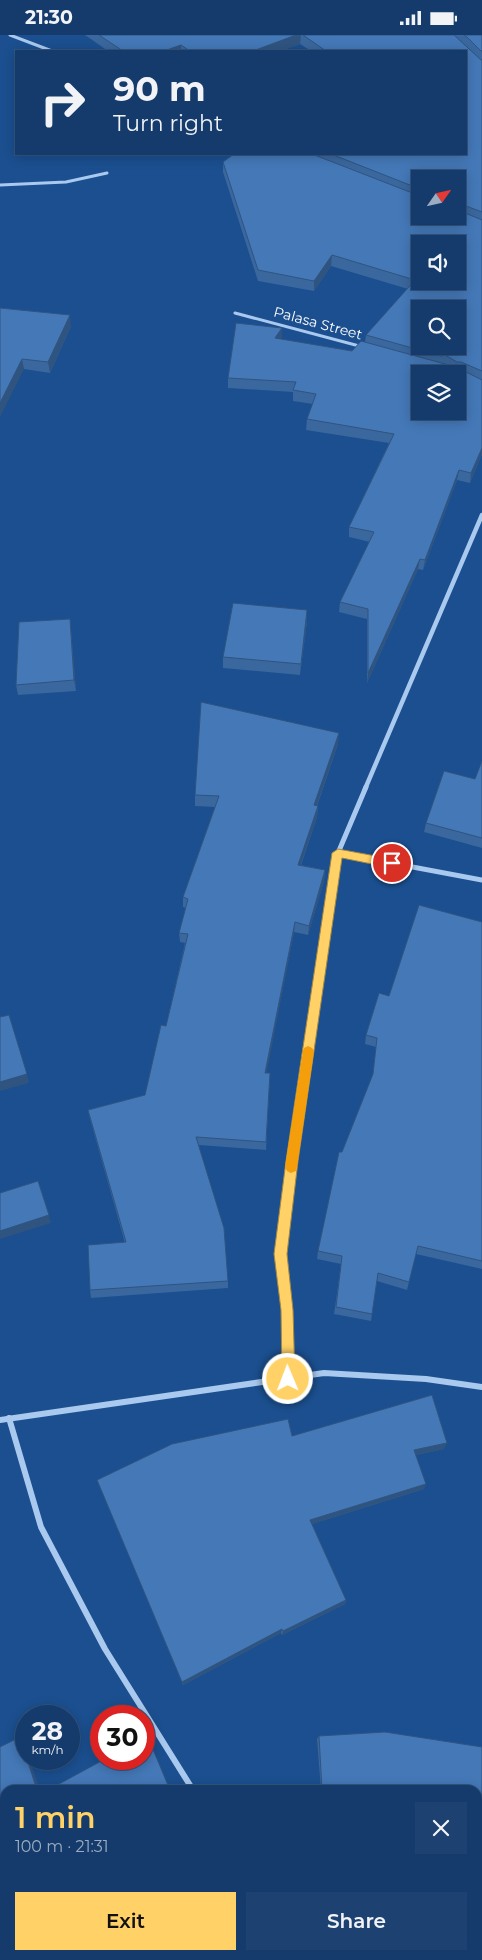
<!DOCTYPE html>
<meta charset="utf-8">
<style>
:root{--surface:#143b6b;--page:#1d4271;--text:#f1f3f6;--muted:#9dadc1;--line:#33557e;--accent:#ffd166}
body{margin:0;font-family:Montserrat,sans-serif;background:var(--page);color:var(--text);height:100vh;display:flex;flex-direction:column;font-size:19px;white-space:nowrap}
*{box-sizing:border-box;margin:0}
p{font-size:16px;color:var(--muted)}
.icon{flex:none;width:28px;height:28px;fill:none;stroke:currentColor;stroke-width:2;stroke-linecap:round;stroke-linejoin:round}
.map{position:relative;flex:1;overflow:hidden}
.panel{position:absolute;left:0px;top:1750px;width:482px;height:175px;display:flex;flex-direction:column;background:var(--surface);border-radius:15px 15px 0 0;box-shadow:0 2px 12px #0003,0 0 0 1px var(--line)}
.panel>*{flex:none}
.hud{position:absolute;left:15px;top:15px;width:452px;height:105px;border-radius:0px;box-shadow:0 2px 12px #0003,0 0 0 1px var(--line);background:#143b6b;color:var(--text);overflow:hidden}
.needle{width:32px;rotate:56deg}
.controls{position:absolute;left:411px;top:135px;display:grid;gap:10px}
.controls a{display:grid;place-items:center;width:55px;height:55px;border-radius:0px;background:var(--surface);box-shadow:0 2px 12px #0003,0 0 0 1px var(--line);font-size:25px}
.speed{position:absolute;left:15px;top:1670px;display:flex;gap:10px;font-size:25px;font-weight:700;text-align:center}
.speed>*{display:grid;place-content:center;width:65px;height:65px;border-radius:50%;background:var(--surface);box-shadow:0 2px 12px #0003,0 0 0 1px var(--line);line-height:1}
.speed small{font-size:12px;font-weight:400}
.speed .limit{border:8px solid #d22;background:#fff;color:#111}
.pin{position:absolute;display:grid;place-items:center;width:42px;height:42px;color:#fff;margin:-21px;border:2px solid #fff;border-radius:50%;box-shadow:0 1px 5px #0007}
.me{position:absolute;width:55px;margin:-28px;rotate:359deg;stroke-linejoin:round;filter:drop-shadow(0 0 4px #0008)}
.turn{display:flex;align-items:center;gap:18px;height:105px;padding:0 15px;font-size:22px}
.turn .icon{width:65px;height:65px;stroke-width:2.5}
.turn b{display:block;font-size:35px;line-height:42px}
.round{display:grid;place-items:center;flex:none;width:52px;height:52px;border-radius:0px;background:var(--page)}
.head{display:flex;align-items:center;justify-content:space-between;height:85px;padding:0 15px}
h1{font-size:30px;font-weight:600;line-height:38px;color:var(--accent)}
.cta{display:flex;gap:10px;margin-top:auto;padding:10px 15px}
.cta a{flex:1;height:58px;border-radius:0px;background:var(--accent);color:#111;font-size:20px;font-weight:600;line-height:58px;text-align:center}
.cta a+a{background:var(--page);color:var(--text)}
.status{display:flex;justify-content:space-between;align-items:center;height:35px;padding:0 25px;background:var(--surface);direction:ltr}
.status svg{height:14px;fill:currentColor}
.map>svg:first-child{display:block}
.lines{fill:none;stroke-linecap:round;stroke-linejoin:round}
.minor-far3{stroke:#a9c9ee;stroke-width:3}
.minor-far2{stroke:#a9c9ee;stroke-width:4.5}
.minor-far1{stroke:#a9c9ee;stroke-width:5}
.minor{stroke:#a9c9ee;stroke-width:6}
.wall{fill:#3a679d;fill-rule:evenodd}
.shaded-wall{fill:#305480}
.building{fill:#4478b7;stroke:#305480;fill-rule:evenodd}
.route{fill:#ffd166;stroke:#a68842}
.slow{fill:#f59e0b}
.labels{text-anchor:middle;stroke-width:4.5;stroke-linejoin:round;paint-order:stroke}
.far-street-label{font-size:14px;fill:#fff;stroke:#1b4f8f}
</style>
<div class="status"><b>21:30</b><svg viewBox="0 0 49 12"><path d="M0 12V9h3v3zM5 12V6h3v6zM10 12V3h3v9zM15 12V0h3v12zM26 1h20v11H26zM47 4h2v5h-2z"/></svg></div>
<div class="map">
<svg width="482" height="1925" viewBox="0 0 482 1925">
<rect width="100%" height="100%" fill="#1b4f8f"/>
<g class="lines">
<g class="minor-far3">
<polyline points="10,0 52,16"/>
<polyline points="0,150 66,147 107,138"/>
<polyline points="235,278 363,312"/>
</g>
<polyline class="minor-far2" points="365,754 482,480"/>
<g class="minor-far1">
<polyline points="338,818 482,845"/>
<polyline points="287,1275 280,1219 289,1145 338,818 366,752"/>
</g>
<g class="minor">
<polyline points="287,1274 289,1344"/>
<polyline points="9,1383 41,1492 105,1614 193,1755"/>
<polyline points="0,1385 324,1338 426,1344 482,1352"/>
<polyline points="265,1920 266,1925"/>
<polyline points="306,1920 310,1925"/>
</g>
</g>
<g class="wall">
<path d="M 85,0 L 482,0 L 482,419 L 470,448 L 457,445 L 423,535 L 418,534 L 367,648 L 367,584 L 339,577 L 340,567 L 370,507 L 349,502 L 349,492 L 389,408 L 306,395 L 307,384 L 313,369 L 293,366 L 293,357 L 228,353 L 228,343 L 281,304 L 352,316 L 365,307 L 366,300 L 408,254 L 331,231 L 314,256 L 258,246 L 223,137 L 223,127 L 234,119 L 466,119 L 466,16 L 311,16 L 300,9 L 280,16 L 108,16 ZM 420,144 L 458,144 L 458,181 L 420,181 Z"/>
<polygon points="0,273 71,291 50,338 24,334"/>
<polygon points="307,575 307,586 300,640 223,633 223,622"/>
<polygon points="70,584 76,656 18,660 16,650"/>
<polygon points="338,709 317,771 318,771 317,782 301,830 325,835 324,846 308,900 294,897 266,1038 270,1038 266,1115 199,1110 228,1246 228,1253 91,1263 90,1255 125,1208 90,1084 88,1075 145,1060 166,991 185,908 180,907 179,898 186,873 183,872 183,862 215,772 195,771 195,760"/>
<polygon points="482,726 482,813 424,797 426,788 475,744"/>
<polygon points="482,887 482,1234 416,1219 407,1255 377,1246 371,1286 334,1279 341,1229 317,1224 318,1216 342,1117 373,1041 376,1012 365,1009 366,1000 389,961"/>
<polygon points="292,1401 444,1414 416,1420 424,1454 312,1489 346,1565 345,1569 282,1600 281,1598 183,1650 97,1445"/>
<polygon points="319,1701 482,1712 482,1806 478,1805 478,1755 321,1755 317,1704"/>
</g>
<g class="shaded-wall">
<polygon points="296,0 301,0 300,9 280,16 253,16"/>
<polygon points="181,10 181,16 164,16"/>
<polygon points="332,220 331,231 314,256 314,246"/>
<polygon points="70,280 71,291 50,338 48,327"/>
<polygon points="282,293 282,304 275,303"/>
<polygon points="22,324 24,334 0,382 0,368"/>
<polygon points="482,413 482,419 470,448 471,438"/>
<polygon points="459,435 457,445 423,535 425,525"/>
<polygon points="420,524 418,534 367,648 368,638"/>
<polygon points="307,575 307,586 300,640 301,629"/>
<polygon points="70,584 71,594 76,656 74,645"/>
<polygon points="339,698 338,709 313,781 314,770"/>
<polygon points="318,771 317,782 297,840 298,830"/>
<polygon points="325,835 324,846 308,900 309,891"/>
<polygon points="295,887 294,897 265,1047 265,1038"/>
<polygon points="27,1039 29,1048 0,1056 0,1047"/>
<polygon points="49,1180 51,1188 0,1204 0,1196"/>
<polygon points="447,1408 444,1414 412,1421 414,1415"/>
<polygon points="426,1449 424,1454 309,1490 310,1485"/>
<polygon points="346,1565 345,1569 282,1600 283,1596"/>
<polygon points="282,1594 281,1598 183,1650 182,1647"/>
<polygon points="20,1702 23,1705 26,1714 26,1722"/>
<polygon points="27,1724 29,1724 40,1755 37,1755"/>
</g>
<g class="building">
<polygon points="99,0 296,0 253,16 190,16 181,10 164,16 123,16"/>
<polygon points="303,0 454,0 481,25 482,25 482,177 458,168 458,144 420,144 420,154 331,119 466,119 466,16 326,16"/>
<polygon points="464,0 482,0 482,17 468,3"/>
<path d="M 234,119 L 312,119 L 420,161 L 420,181 L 458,181 L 458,175 L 482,185 L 482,336 L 461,327 L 457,327 L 445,320 L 441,321 L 366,300 L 415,245 L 332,220 L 314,246 L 258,235 L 223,127 ZM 420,209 L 458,209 L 458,246 L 420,246 ZM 420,274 L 458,274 L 458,311 L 420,311 Z"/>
<polygon points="0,273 70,280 48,327 22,324 0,368"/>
<path d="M 236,288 L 282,293 L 275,303 L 352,316 L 361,306 L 456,332 L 482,345 L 482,413 L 471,438 L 459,435 L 425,525 L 420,524 L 368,638 L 368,574 L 340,567 L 374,497 L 349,492 L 394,399 L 307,384 L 316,359 L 293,355 L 296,347 L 228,343 ZM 420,339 L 458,339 L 458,376 L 420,376 Z"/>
<polygon points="233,568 307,575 301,629 223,622"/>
<polygon points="70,584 74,645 16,650 19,587"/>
<polygon points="201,667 339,698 314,770 318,771 298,830 325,835 309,891 295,887 265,1038 270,1038 266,1107 196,1102 224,1193 228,1246 90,1255 88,1210 126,1207 88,1075 145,1060 161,990 166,991 188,899 179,898 188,864 183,862 219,761 195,760"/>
<polygon points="482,726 482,803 426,788 444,736 475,744"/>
<polygon points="419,870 482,887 482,1226 418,1211 409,1247 378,1238 372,1279 336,1272 342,1221 318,1216 339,1117 342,1117 373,1039 377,1003 366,1000 379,958 389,961"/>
<polygon points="9,980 27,1039 0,1047 0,982"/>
<polygon points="38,1146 49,1180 0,1196 0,1158"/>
<polygon points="432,1360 447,1408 414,1415 426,1449 310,1485 346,1565 283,1596 282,1594 182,1647 97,1445 172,1409 288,1384 292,1401"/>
<polygon points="385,1697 482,1712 482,1804 478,1804 478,1755 322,1755 319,1701"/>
<polygon points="147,1700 170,1755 48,1755 105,1724 144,1724 144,1702"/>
<polygon points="20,1702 26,1724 27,1724 37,1755 5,1755 5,1920 53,1920 44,1925 0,1925 0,1712"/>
</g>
<polygon class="route" points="338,814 392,824 397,828 392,833 342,823 298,1126 287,1219 293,1275 295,1344 293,1349 288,1351 284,1349 282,1344 281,1275 274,1219 286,1126 332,818"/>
<polygon class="slow" points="308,1011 312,1013 314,1016 297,1132 296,1136 291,1138 287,1136 285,1132 303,1016 304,1013"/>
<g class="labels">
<g class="far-street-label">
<text transform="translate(318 288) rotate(15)" y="5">Palasa Street</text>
</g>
</g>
</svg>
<div class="controls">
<a><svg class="needle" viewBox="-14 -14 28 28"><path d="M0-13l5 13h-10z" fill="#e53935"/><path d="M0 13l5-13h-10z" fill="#9dadc1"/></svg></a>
<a><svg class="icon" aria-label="sound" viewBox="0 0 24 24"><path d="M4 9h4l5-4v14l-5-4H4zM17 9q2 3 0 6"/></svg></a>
<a><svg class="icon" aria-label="search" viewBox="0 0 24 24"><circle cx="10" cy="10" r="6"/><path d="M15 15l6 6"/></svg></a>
<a><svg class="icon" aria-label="layers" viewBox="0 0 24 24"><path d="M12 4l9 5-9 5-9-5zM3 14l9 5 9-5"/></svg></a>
</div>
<div class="speed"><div>28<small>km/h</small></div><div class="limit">30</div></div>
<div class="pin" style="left:392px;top:828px;background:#d93025"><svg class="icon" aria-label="arrive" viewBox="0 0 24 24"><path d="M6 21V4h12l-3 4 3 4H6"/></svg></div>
<svg class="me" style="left:288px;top:1344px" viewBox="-20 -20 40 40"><circle r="17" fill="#ffd166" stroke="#fff" stroke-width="3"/><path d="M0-11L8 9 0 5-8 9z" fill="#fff"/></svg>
<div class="hud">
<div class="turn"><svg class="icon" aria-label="right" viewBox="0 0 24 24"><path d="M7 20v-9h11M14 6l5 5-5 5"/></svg><div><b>90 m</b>Turn right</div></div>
</div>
<section class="panel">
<div class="head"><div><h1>1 min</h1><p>100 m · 21:31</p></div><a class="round"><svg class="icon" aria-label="close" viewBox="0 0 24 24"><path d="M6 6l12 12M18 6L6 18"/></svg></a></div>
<div class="cta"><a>Exit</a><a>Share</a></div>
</section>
</div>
